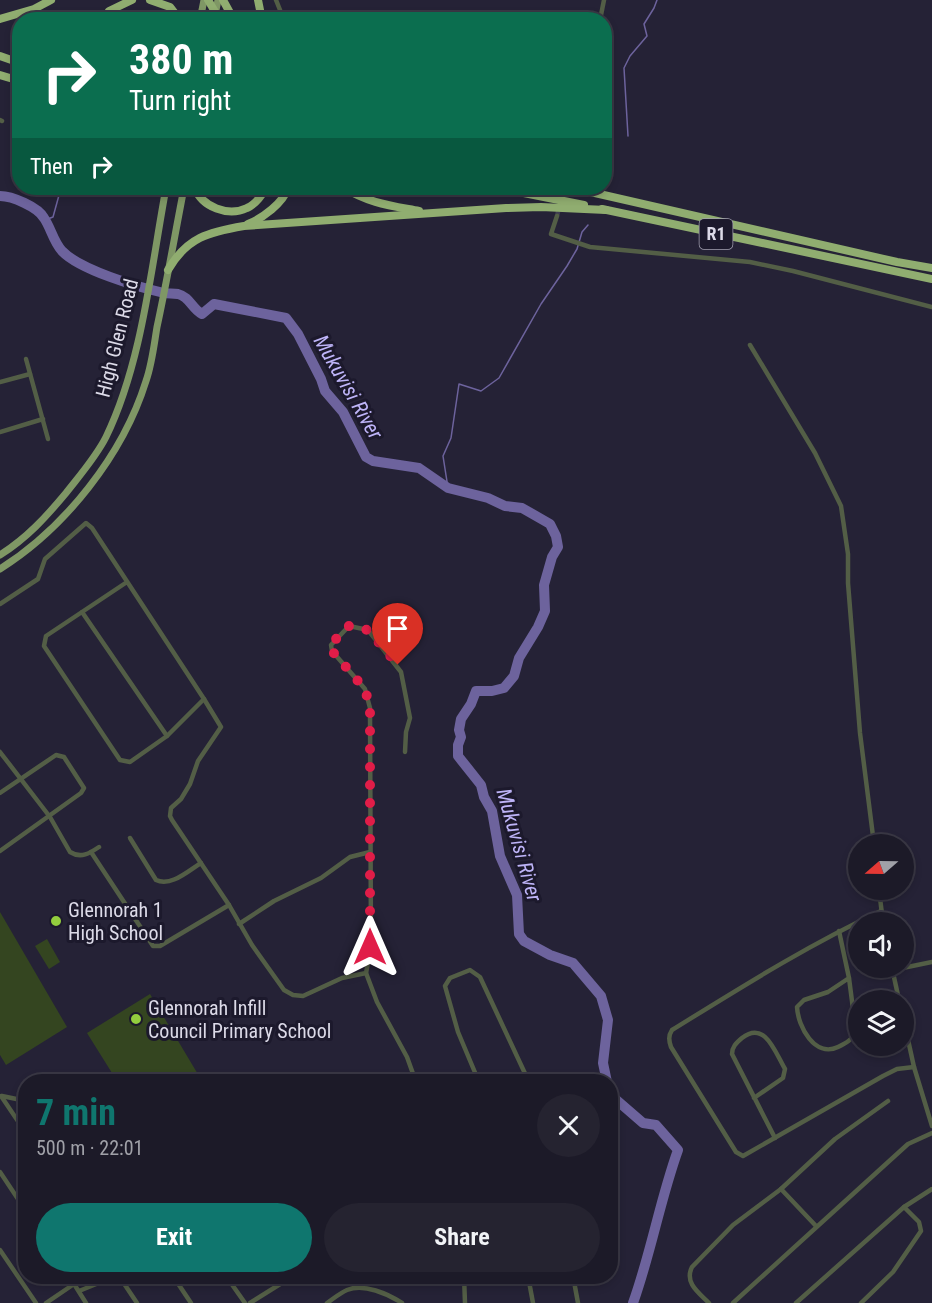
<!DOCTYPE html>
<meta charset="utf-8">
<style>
:root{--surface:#1c1a28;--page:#252330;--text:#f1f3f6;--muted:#a0a1a8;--line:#3a3845;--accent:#0f766e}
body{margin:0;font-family:"Roboto Condensed",sans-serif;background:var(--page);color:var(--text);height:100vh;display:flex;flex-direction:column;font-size:22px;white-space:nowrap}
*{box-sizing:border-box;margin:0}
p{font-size:20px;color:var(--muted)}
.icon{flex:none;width:33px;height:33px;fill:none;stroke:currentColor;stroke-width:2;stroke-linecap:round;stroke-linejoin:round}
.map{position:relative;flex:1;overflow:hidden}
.drawer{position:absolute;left:18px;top:1074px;width:600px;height:210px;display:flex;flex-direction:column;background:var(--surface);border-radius:24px;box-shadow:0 3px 9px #0003,0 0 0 2px var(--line)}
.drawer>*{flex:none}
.banner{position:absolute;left:12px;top:12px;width:600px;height:183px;border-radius:24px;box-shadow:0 3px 9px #0003,0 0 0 2px var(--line);background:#0b6e4f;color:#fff;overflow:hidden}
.needle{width:39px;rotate:250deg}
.controls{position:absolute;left:848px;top:834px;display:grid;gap:12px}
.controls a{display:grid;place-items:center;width:66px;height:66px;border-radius:50%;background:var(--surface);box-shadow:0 3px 9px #0003,0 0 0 2px var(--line);font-size:30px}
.pin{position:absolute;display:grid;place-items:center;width:51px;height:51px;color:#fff;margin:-62px -26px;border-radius:50% 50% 50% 0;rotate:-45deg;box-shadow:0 0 6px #0007}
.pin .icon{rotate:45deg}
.me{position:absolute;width:66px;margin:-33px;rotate:0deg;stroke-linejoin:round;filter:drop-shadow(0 0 4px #0008)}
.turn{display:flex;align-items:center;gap:21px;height:126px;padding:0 18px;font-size:27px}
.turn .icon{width:78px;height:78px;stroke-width:2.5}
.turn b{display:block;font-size:42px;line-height:51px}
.then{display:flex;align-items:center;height:57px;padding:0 18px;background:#0003;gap:12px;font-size:22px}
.round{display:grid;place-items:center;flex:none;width:63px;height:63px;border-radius:32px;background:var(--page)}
.head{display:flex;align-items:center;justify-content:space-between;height:102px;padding:0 18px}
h1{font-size:36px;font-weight:700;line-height:45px;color:var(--accent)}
.primary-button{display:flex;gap:12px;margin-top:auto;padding:12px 18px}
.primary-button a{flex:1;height:69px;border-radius:36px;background:var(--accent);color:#fff;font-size:24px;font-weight:700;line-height:69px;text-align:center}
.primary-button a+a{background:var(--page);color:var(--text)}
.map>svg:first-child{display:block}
.green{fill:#344520}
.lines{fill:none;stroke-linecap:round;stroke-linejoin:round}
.stream{stroke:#6d639d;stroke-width:1.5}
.river{stroke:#6d639d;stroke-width:10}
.street-tunnel{stroke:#403e51;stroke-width:4.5;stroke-dasharray:4.5 2;stroke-linecap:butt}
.street{stroke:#535e46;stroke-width:4.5}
.primary{stroke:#7f9765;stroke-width:7}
.highway{stroke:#90ad70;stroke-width:8}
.route{stroke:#e11d48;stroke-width:10;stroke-dasharray:0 18}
.poi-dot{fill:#93cd3e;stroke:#1c192c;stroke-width:2}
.labels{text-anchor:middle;stroke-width:6;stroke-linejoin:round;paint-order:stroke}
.shield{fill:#1c192c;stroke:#a2a0b0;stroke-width:1.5}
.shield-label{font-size:18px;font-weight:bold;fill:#dcdae8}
.street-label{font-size:20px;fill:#dcdae8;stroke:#1c192c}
.poi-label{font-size:20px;fill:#dcdae8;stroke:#1c192c;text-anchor:start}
.water-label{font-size:21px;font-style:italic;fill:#beb4f8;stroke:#1c192c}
</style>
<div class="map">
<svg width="932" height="1303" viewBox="0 0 932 1303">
<rect width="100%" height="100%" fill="#252236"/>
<g class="green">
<polygon points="0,912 67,1027 6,1065 0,1055"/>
<polygon points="47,939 60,962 49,969 35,946"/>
<polygon points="150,994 202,1081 117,1081 87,1033"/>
</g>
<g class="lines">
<g class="stream">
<polyline points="61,11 62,20"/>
<polyline points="628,136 624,68 630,56 647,36 644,24 654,8 657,0"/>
<polyline points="45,220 53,217 61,188"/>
<polyline points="448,488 443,456 451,438 459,384 481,391 499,378 541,304 567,266 577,249 582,232 588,225"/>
</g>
<g class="river">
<path d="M 0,196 C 12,196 38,207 44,218 C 51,228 53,241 62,251 C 80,270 138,287 164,293 C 168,294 173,293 178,294 C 190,297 192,309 202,314 L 214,304 L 286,318 L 298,334 L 321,379 L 325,391 L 343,412 L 366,457 L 373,461 L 419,468 L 448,488 L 488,498 L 505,506 L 522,508 L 550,524 L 556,536 L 558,547 L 552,557 L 544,585 L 545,611 L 538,627 L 519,658 L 514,676 L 504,688 L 492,691 L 476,691 L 471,704 L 461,719 L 459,730 L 461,737 L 458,745 L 458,756 L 481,785 L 484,797 L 492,811 L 500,856 L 517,895 L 519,934 L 524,941 L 550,955 L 573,963 L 601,996 L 608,1020 L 603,1063 L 607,1082"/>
<path d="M 610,1091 L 613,1097 L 643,1123 L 656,1125 L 678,1150 C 660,1200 651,1253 633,1303"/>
</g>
<polyline class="street-tunnel" points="557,216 564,188"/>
<g class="street">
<polyline points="276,0 284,20"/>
<polyline points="600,20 604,0"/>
<polyline points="0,120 2,121"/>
<polyline points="557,216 551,234 590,247 750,262 793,271 932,307"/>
<polyline points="750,345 815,453 841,506 848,554 848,583 860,733 874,844"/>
<polyline points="26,359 48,439"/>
<polyline points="0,382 30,374"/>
<polyline points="0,432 43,419"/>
<polyline points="0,604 38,579 45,559 86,523 92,528 204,699 167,736 130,762 120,760 44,646 46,636 127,582"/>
<polyline points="82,612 167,736"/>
<polyline points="204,699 221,727 198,761 190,784 181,799 171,808 170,816 172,820 229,905 252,945 284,990 293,995 303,996 342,978 366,973"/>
<path d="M 0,752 L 50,817 L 70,852 C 81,859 90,853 99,847"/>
<polyline points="405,752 406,732 410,718 401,672 368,630 349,626 331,645 332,651 365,689 370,708 371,947 366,973 377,1002 407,1057 416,1082"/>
<polyline points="0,793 56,755 64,757 84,788 81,793 0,851"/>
<path d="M 130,838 L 156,880 C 171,887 188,871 201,863"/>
<polyline points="91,852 153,946 160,946 229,905"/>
<polyline points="879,890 883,922"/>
<path d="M 881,911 C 808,945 740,988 672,1030 C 668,1036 669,1041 671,1047 L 736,1152 L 743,1156 L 883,1076 L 897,1069 L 914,1067"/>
<polyline points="239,924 274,901 321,878 350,857 370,852"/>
<path d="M 839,931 L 849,978 L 856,1032 C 852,1040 846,1043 838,1047 C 815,1058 798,1027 797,1007 L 804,1000 L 828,992 L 849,978"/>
<polyline points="892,968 899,1000"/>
<polyline points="893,970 932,962"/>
<polyline points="903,1017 914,1067 932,1126"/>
<polyline points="479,1082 458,1032 445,986 450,978 470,970 480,977 529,1082"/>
<polyline points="1,1096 26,1133"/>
<polyline points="2,1096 26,1101"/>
<path d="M 754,1098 L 783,1078 L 785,1069 C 775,1052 765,1020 742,1038 C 736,1043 732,1047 732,1054 L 775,1138"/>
<polyline points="0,1172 26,1211"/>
<polyline points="781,1189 816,1226"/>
<polyline points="0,1250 36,1303"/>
<polyline points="69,1276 86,1303"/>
<polyline points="119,1276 137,1303"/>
<polyline points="173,1276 191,1303"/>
<polyline points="226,1276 245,1303"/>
<polyline points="464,1276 465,1303"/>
<polyline points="528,1276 533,1303"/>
<polyline points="573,1276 578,1303"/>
<polyline points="79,1291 116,1276"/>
<polyline points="46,1303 74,1284"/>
<polyline points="250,1303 293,1276"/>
<path d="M 327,1303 C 333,1299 340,1293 347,1290 C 364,1283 388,1294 402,1303"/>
<path d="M 709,1303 C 699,1293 684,1283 692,1267 L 733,1225 L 781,1189 L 835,1139 L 888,1101"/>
<polyline points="733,1303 908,1144 932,1133"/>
<polyline points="796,1303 904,1207 932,1189"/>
<polyline points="861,1303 893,1272 921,1231 919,1222 904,1207"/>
</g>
<g class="primary">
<polyline points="200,20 204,0"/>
<polyline points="214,20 218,0"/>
<path d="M 0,555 C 27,538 46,517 66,493 C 80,475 96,457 106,437 C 142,363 151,268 166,188"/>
<path d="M 0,569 C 65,528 123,455 146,381 C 152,364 154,345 157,327 C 167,281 175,234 184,188"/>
</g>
<g class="highway">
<polyline points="150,0 170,7 180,20"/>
<polyline points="208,0 220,20"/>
<polyline points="223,0 234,20"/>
<polyline points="258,0 262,20"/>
<polyline points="0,19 34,9 51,0"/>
<polyline points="104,20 109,11 132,0"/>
<polyline points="0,56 20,63"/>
<polyline points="0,75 20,81"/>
<polyline points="165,188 165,190"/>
<path d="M 195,188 C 202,207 228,217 247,208 C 256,204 262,195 266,188"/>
<path d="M 345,188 C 367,203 393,206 419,211"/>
<polyline points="499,188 584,205"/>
<polyline points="573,188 897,262 932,268"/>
<polyline points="602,209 932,279"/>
<path d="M 248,224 C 263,218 283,203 288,188"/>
<path d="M 168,270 C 187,237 209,232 244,226 L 506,208 L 541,207 L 606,210"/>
</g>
</g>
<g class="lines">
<polyline class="route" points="370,947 370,708 365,689 332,651 330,645 349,626 368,630 398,665"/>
</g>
<g class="poi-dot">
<circle cx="56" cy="921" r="6"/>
<circle cx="136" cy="1019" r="6"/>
</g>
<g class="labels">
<rect class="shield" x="699.5" y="219" width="33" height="30" rx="4.5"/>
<g class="shield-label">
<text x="716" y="240">R1</text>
</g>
<g class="street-label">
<text transform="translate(117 338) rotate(-76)" y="7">High Glen Road</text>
</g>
<g class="poi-label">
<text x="68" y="917">Glennorah 1<tspan x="68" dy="23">High School</tspan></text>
<text x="148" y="1015">Glennorah Infill<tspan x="148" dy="23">Council Primary School</tspan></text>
</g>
<g class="water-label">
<text transform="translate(348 387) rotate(60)" y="7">Mukuvisi River</text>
<text transform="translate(519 845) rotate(74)" y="7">Mukuvisi River</text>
</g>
</g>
</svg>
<div class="controls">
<a><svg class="needle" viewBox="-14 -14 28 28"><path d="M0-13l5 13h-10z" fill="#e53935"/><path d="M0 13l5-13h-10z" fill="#a0a1a8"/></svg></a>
<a><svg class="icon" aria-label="sound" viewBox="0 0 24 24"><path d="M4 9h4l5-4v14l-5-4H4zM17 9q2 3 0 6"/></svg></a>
<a><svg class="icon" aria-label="layers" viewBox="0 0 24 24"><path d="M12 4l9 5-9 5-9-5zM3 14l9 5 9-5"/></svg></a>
</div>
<div class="pin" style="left:398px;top:665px;background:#d93025"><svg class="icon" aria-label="arrive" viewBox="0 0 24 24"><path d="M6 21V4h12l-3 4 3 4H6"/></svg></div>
<svg class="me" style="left:370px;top:947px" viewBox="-20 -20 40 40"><path d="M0-17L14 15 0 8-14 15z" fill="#e11d48" stroke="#fff" stroke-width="4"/></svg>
<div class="banner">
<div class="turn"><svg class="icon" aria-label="right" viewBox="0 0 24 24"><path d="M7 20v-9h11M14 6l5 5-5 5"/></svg><div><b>380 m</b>Turn right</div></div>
<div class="then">Then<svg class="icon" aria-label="right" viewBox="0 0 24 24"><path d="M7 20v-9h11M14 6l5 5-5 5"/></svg></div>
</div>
<section class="drawer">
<div class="head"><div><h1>7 min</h1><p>500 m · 22:01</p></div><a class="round"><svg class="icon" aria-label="close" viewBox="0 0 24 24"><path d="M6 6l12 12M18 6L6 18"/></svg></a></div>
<div class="primary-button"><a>Exit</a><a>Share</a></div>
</section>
</div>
